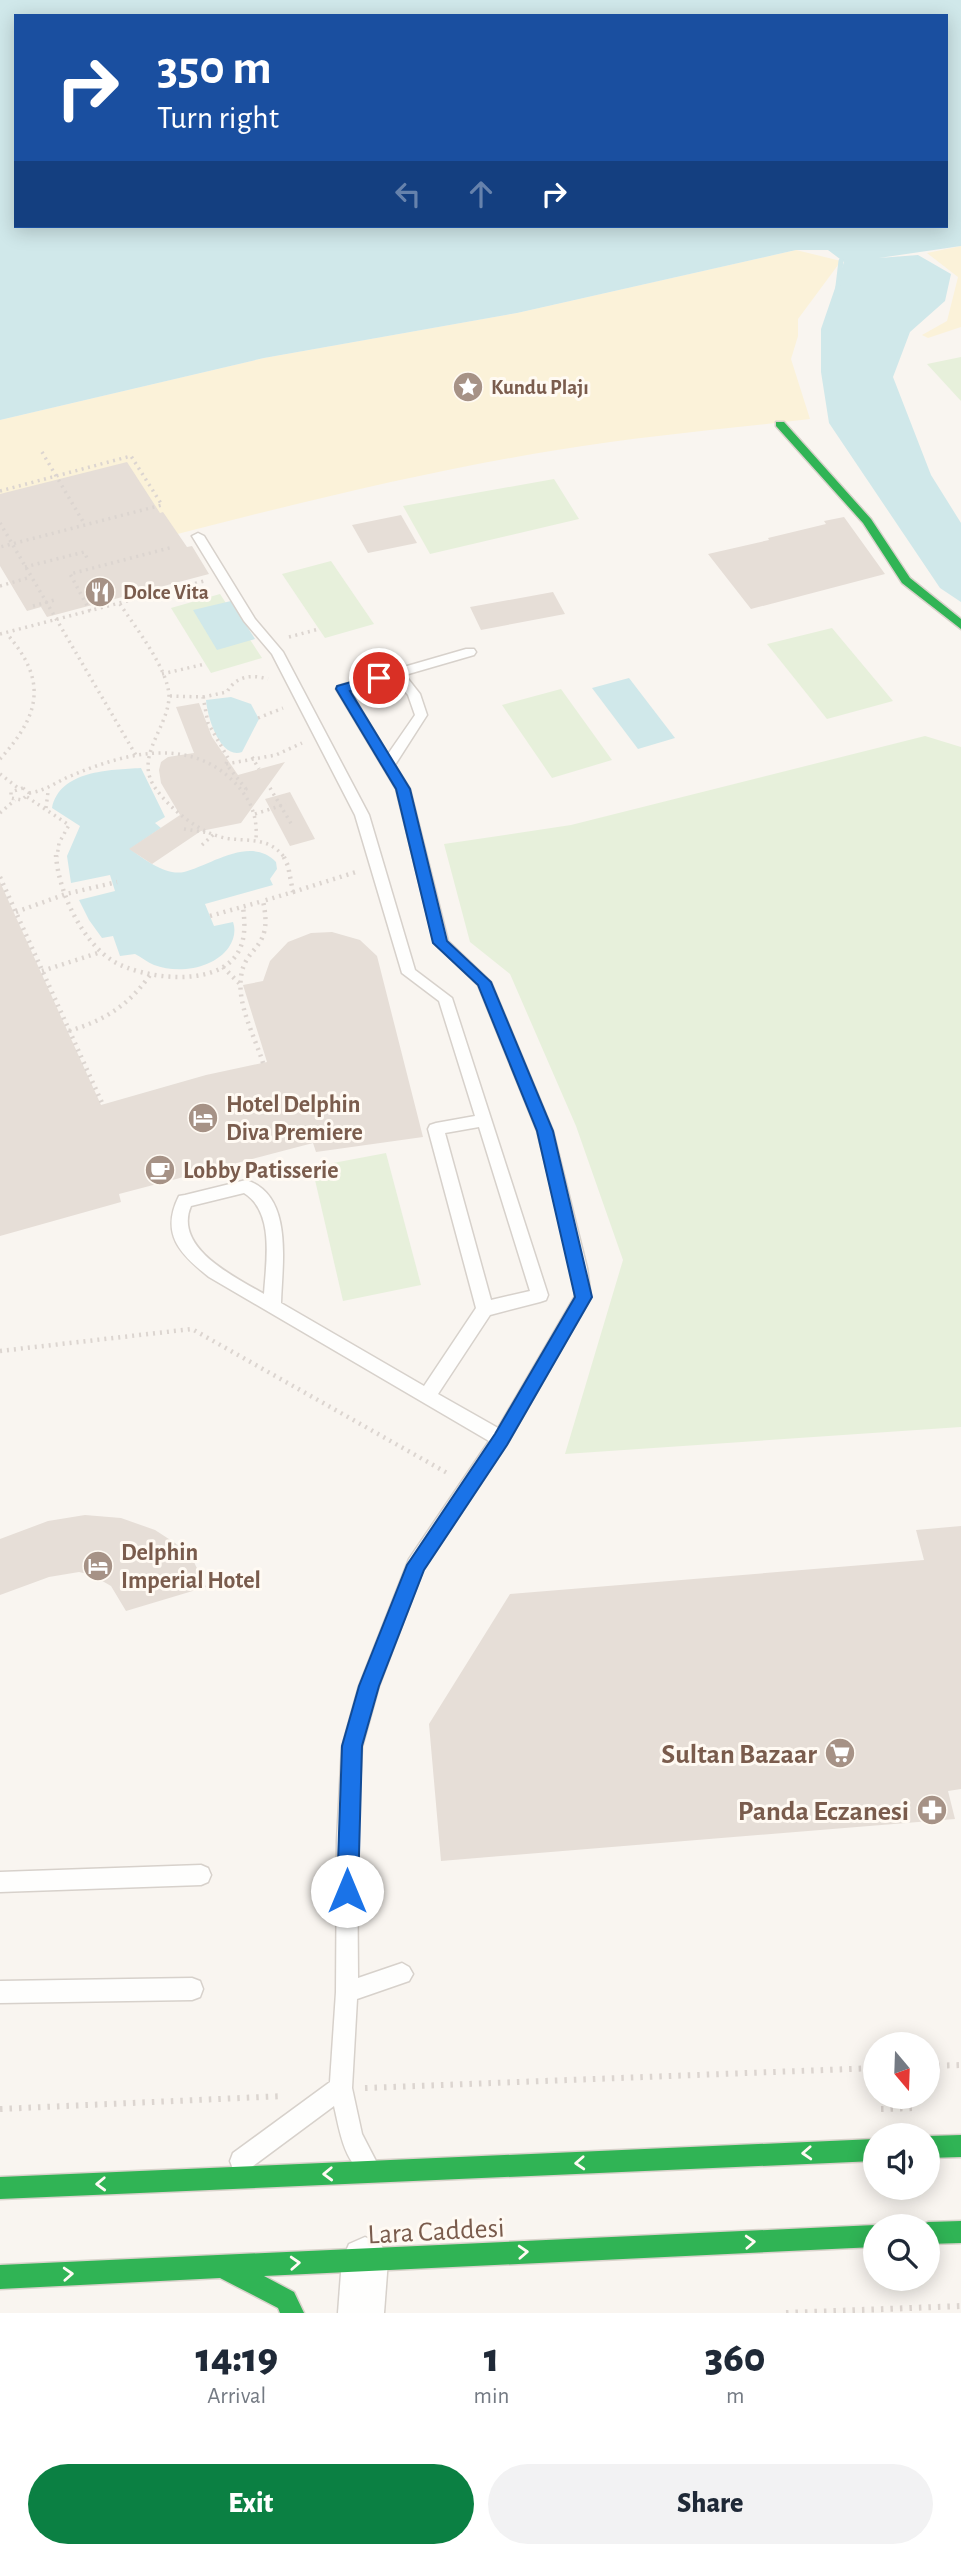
<!DOCTYPE html>
<meta charset="utf-8">
<style>
:root{--surface:#fff;--page:#f2f2f3;--text:#1f2937;--muted:#747a83;--accent:#0b8043}
body{margin:0;font-family:"Alegreya Sans",sans-serif;background:var(--page);color:var(--text);height:100vh;display:flex;flex-direction:column;font-size:26px;white-space:nowrap}
*{box-sizing:border-box;margin:0}
p{font-size:23px;color:var(--muted)}
.icon{flex:none;width:38px;height:38px;fill:none;stroke:currentColor;stroke-width:2;stroke-linecap:round;stroke-linejoin:round}
.map{position:relative;height:2313px;overflow:hidden}
.side{display:flex;flex-direction:column;background:var(--surface);flex:1}
.side>*{flex:none}
.top-card{position:absolute;left:14px;top:14px;width:934px;height:214px;border-radius:0px;box-shadow:0 4px 18px #0003;background:#1a4fa0;color:#fff;overflow:hidden}
.needle{width:46px;rotate:161deg}
.tools{position:absolute;left:863px;top:2032px;display:grid;gap:14px}
.tools a{display:grid;place-items:center;width:77px;height:77px;border-radius:50%;background:var(--surface);box-shadow:0 4px 18px #0003;font-size:35px}
.pin{position:absolute;display:grid;place-items:center;width:60px;height:60px;color:#fff;margin:-30px;border:4px solid #fff;border-radius:50%;box-shadow:0 2px 7px #0007}
.me{position:absolute;width:77px;margin:-38px;rotate:0deg;stroke-linejoin:round;filter:drop-shadow(0 0 5px #0008)}
.turn{display:flex;align-items:center;gap:24px;height:147px;padding:0 28px;font-size:32px}
.turn .icon{width:91px;height:91px;stroke-width:2.5}
.turn b{display:block;font-size:49px;line-height:60px}
.lanes{display:flex;align-items:center;height:66px;padding:0 28px;background:#0003;justify-content:center;gap:35px;direction:ltr}
.lanes .off{opacity:.35}
.eta{display:flex;justify-content:space-evenly;align-items:center;height:119px;text-align:center}
.eta b{font-size:42px;font-weight:800;line-height:49px}
.button{display:flex;gap:14px;margin-top:auto;padding:14px 28px}
.button a{flex:1;height:80px;border-radius:42px;background:var(--accent);color:#fff;font-size:28px;font-weight:800;line-height:80px;text-align:center}
.button a+a{background:var(--page);color:var(--text)}
.map>svg:first-child{display:block}
.green{fill:#e7f0db}
.sand{fill:#fbf2d9}
.water{fill:#d0e8ea;fill-rule:evenodd}
.lines{fill:none;stroke-linecap:round;stroke-linejoin:round}
.stream{stroke:#d0e8ea;stroke-width:5}
.building{fill:#e6ded7}
.lane-casing{stroke:#d7d1cb;stroke-width:3}
.street-casing{stroke:#d7d1cb;stroke-width:3}
.fast-casing{stroke:#d9d2cb;stroke-width:3}
.path-far2{stroke:#dcd5d0;stroke-width:3.5;stroke-dasharray:2 4.5;stroke-linecap:butt}
.path-far1{stroke:#dcd5d0;stroke-width:4.5;stroke-dasharray:2 5;stroke-linecap:butt}
.path{stroke:#dcd5d0;stroke-width:6;stroke-dasharray:2.5 7;stroke-linecap:butt}
.lane{fill:#fefefd;fill-rule:evenodd}
.street{fill:#fefefd;fill-rule:evenodd}
.fast{fill:#30b455;fill-rule:evenodd}
.oneway{stroke:#fffaf3}
.route{fill:#1a73e8;stroke:#114b97;stroke-width:2}
.labels{text-anchor:middle;stroke-width:6;stroke-linejoin:round;paint-order:stroke}
.far-poi-label{font-size:21px;font-weight:bold;fill:#7a5c4d;stroke:#fffaf3;text-anchor:start}
.poi-label{font-size:24px;font-weight:bold;fill:#7a5c4d;stroke:#fffaf3;text-anchor:start}
.near-poi-label{font-size:28px;font-weight:bold;fill:#7a5c4d;stroke:#fffaf3;text-anchor:end}
.near-street-label{font-size:28px;fill:#7a5c4d;stroke:#fffaf3}
</style>
<div class="map">
<svg width="961" height="2313" viewBox="0 0 961 2313">
<rect width="100%" height="100%" fill="#f9f5f0"/>
<g class="green">
<polygon points="961,357 961,401 927,364"/>
<polygon points="554,479 579,519 430,554 403,506"/>
<polygon points="331,561 374,624 325,638 282,574"/>
<polygon points="220,594 262,658 211,673 171,608"/>
<polygon points="832,628 893,701 827,719 767,644"/>
<polygon points="561,689 612,760 552,778 502,705"/>
<polygon points="925,736 961,747 961,1427 565,1454 623,1260 576,1126 510,974 470,942 444,844 571,825"/>
<polygon points="386,1153 421,1285 343,1301 312,1167"/>
</g>
<g class="sand">
<polygon points="961,246 961,327 928,338 922,335 947,321 958,277 927,253"/>
<path d="M 796,250 L 841,261 L 798,319 L 798,336 L 791,359 L 810,419 C 726,429 641,436 557,450 C 379,479 206,527 31,572 L 0,545 L 0,420 L 264,358 L 517,313 Z"/>
</g>
<g class="water">
<path d="M 0,0 L 961,0 L 961,246 L 879,258 L 918,255 L 951,274 L 945,301 L 910,332 L 893,377 L 931,475 L 961,523 L 961,602 L 940,588 L 829,423 L 821,372 L 821,329 L 844,262 L 828,250 L 796,250 L 517,313 L 264,358 L 0,420 ZM 16,16 L 947,16 L 947,226 L 16,226 Z"/>
<polygon points="231,601 255,639 217,650 193,610"/>
<polygon points="629,678 675,738 638,749 592,688"/>
<path d="M 231,697 L 251,704 L 259,719 L 242,752 C 220,760 207,716 206,700 Z"/>
<path d="M 141,768 L 165,817 L 155,823 L 161,828 L 130,849 C 144,859 166,876 184,872 C 210,866 250,835 276,862 L 277,869 L 270,879 L 273,885 L 205,904 L 214,926 L 233,922 C 236,931 234,939 229,947 C 214,969 178,974 154,965 C 147,962 141,957 135,954 L 120,956 L 113,936 L 102,938 L 89,920 L 79,900 L 115,891 L 110,875 L 71,883 L 67,856 L 80,826 L 52,808 C 60,770 110,770 141,768 Z"/>
</g>
<g class="lines">
<polyline class="stream" points="837,294 841,261"/>
</g>
<g class="building">
<polygon points="127,462 160,513 163,512 187,547 192,546 209,574 47,617 41,607 27,611 0,566 0,494"/>
<polygon points="401,515 417,543 368,553 352,525"/>
<polygon points="844,517 885,574 751,609 708,554 769,540 768,538 826,524 824,521"/>
<polygon points="553,592 565,614 481,630 470,607"/>
<polygon points="199,703 212,737 238,775 285,762 241,823 201,831 152,864 129,849 180,815 161,783 159,770 161,762 168,757 194,753 176,707"/>
<polygon points="290,792 315,839 290,846 265,799"/>
<polygon points="0,882 101,1105 206,1075 267,1062 243,985 263,981 270,961 288,942 311,933 332,932 360,940 377,956 423,1137 316,1152 313,1143 119,1194 121,1202 0,1236"/>
<polygon points="85,1515 121,1518 155,1530 175,1543 193,1560 206,1587 126,1611 111,1586 92,1575 79,1572 49,1577 0,1595 0,1539 48,1521"/>
<polygon points="961,1526 961,1789 948,1791 955,1819 441,1861 429,1724 510,1594 924,1560 916,1530"/>
</g>
<g class="lines">
<g class="lane-casing">
<g id="lane">
<path d="M 198,533 L 204,536 L 255,619 L 283,652 L 369,815 L 415,970 L 452,998 L 548,1295 L 546,1300 L 540,1302 L 490,1315 L 438,1394 L 498,1428 L 575,1296 L 571,1268 L 537,1131 L 478,985 L 434,943 L 396,789 L 336,689 L 338,686 L 466,649 L 474,649 L 476,652 L 474,655 L 405,675 L 420,694 L 427,715 L 395,765 L 410,789 L 448,941 L 491,982 L 553,1131 L 587,1268 L 591,1297 L 507,1444 L 423,1570 L 379,1686 L 362,1747 L 357,1841 L 358,1978 L 402,1963 L 409,1967 L 413,1974 L 409,1981 L 357,1999 L 352,2088 L 362,2134 L 377,2163 L 374,2171 L 366,2174 C 344,2165 339,2127 334,2106 L 249,2169 L 241,2172 L 233,2169 L 230,2161 L 233,2153 L 330,2082 L 336,1992 L 337,1841 L 342,1747 L 359,1686 L 409,1559 L 489,1441 L 209,1277 C 180,1254 160,1234 179,1196 L 185,1195 L 246,1180 C 294,1195 282,1264 281,1303 L 424,1386 L 476,1308 L 428,1129 L 430,1125 L 436,1123 L 475,1116 L 439,1001 L 402,973 L 355,815 L 272,654 L 244,621 L 192,536 ZM 394,678 L 408,695 L 415,715 L 388,754 L 350,691 ZM 479,1127 L 530,1291 L 491,1300 L 445,1133 ZM 244,1193 C 275,1212 266,1262 264,1294 C 235,1277 173,1248 191,1206 Z"/>
<polygon points="201,1865 208,1868 211,1875 208,1882 201,1885 0,1892 0,1872"/>
<polygon points="192,1978 200,1981 203,1989 200,1997 192,2000 0,2003 0,1981"/>
</g>
</g>
<g class="street-casing">
<polygon id="street" points="365,2237 381,2244 388,2260 384,2313 338,2313 342,2260 349,2244"/>
</g>
<g class="fast-casing">
<g id="fast">
<polygon points="776,422 784,422 871,519 910,578 961,619 961,629 902,583 863,523 776,426"/>
<polygon points="961,2135 961,2157 928,2158 928,2136"/>
<polygon points="875,2139 875,2161 0,2199 0,2177"/>
<polygon points="961,2221 961,2243 928,2244 928,2226 919,2226 928,2222"/>
<polygon points="875,2225 879,2226 875,2226 875,2247 264,2276 294,2292 304,2313 280,2313 278,2308 220,2278 0,2289 0,2265"/>
</g>
</g>
<g class="path-far2">
<polyline points="42,452 85,525"/>
<polyline points="0,491 131,456 162,505 0,547"/>
<polyline points="0,523 137,757"/>
<polyline points="25,567 84,552 87,558"/>
<polyline points="0,586 31,577"/>
<path d="M 120,604 C 135,627 170,671 169,698 C 167,730 133,758 156,789 C 171,810 200,833 225,838 C 247,842 268,836 284,857"/>
<polyline points="33,606 58,599"/>
<polyline points="90,611 70,574 173,547"/>
<polyline points="0,634 204,581"/>
<polyline points="289,637 319,629"/>
<polyline points="162,674 205,664"/>
<polyline points="170,696 203,697 208,723 228,758 226,764 246,789 242,790"/>
<path d="M 203,697 L 227,692 C 236,676 251,674 268,679"/>
<polyline points="258,718 283,708"/>
<polyline points="252,757 259,769"/>
<path d="M 0,759 C 40,715 48,681 7,634"/>
<polyline points="226,764 276,755 302,743"/>
<polyline points="0,774 18,788"/>
<polygon points="23,788 29,793 22,800 11,798 11,792"/>
<polyline points="270,788 292,825"/>
<path d="M 29,793 C 46,791 57,781 73,775 C 123,754 185,737 230,778 C 248,795 258,813 256,839"/>
<polyline points="27,797 69,825 59,843 57,857"/>
<polyline points="46,808 48,792"/>
<polyline points="0,813 15,800"/>
<polyline points="255,814 286,804"/>
<polyline points="184,829 209,833"/>
<polyline points="202,845 214,834"/>
</g>
<g class="path-far1">
<path d="M 56,855 C 58,891 82,942 113,961 C 143,979 215,988 237,954 C 246,940 245,923 243,907"/>
<polyline points="0,877 103,1105"/>
<polyline points="293,892 359,871"/>
<polyline points="16,912 66,894 117,882"/>
<polyline points="210,916 263,901"/>
<polyline points="223,967 240,984"/>
<polyline points="42,971 101,952"/>
<path d="M 69,1031 C 105,1020 128,1006 150,975"/>
<path d="M 263,1063 C 255,1037 237,1005 241,977 C 245,944 274,951 263,901 L 293,892 L 288,866 L 283,855"/>
<polyline points="0,1351 192,1329 449,1474"/>
</g>
<g class="path">
<polyline points="928,2066 961,2065"/>
<polyline points="365,2088 875,2068"/>
<polyline points="0,2109 284,2096"/>
<polyline points="881,2109 915,2108"/>
<polyline points="786,2313 961,2306"/>
</g>
<use href="#lane" class="lane"/>
<use href="#street" class="street"/>
<use href="#fast" class="fast"/>
</g>
<defs><path id="oneway-chevron" d="M-2-3.5L2.5 0L-2 3.5" fill="none" stroke-width="1.6" stroke-linecap="round" stroke-linejoin="round" transform="scale(1.75)"/></defs>
<g class="oneway">
<use href="#oneway-chevron" transform="translate(807 2153) rotate(177)"/>
<use href="#oneway-chevron" transform="translate(580 2163) rotate(177)"/>
<use href="#oneway-chevron" transform="translate(328 2174) rotate(178)"/>
<use href="#oneway-chevron" transform="translate(101 2184) rotate(178)"/>
<use href="#oneway-chevron" transform="translate(750 2242) rotate(-3)"/>
<use href="#oneway-chevron" transform="translate(523 2252) rotate(-3)"/>
<use href="#oneway-chevron" transform="translate(295 2263) rotate(-3)"/>
<use href="#oneway-chevron" transform="translate(68 2274) rotate(-3)"/>
</g>
<polygon class="route" points="379,674 383,676 383,681 350,691 410,789 447,941 491,982 553,1131 592,1297 507,1445 424,1570 379,1686 362,1746 358,1891 355,1899 347,1902 340,1899 337,1891 342,1746 359,1686 407,1565 495,1434 575,1297 537,1131 478,985 433,943 396,789 336,689 337,686"/>
<defs>
<g id="sight-disc" transform="scale(1.575)"><circle r="9.5" fill="#a69286" stroke="#fffaf3"/><path d="M0-6L1.8-2.2L6-1.7L2.9 1.2L3.7 5.4L0 3.3L-3.7 5.4L-2.9 1.2L-6-1.7L-1.8-2.2Z" fill="#fff"/></g>
<g id="restaurant-disc" transform="scale(1.575)"><circle r="9.5" fill="#a69286" stroke="#fffaf3"/><path d="M-5-6h1v4h1v-4h1v4h1v-4h1v5L-1.5 .5V6h-2V.5L-5-1ZM5-6V6H3V1.5H1.5Q1.5-4 5-6Z" fill="#fff"/></g>
<g id="hotel-disc" transform="scale(1.575)"><circle r="9.5" fill="#a69286" stroke="#fffaf3"/><path d="M-6-4.5h1.5V1H6V5H4.5V3h-9V5H-6ZM-4 0a1.8 1.8 0 1 1 3.6 0ZM.5 0V-2.5h3Q6-2.5 6 0Z" fill="#fff"/></g>
<g id="cafe-disc" transform="scale(1.575)"><circle r="9.5" fill="#a69286" stroke="#fffaf3"/><path d="M-5.5-4.5H6V0H3Q3 3.5 0 3.5H-2.5Q-5.5 3.5-5.5 0ZM3-3.2v2h1.7v-2ZM-6 4.5H4V6H-6Z" fill="#fff"/></g>
<g id="supermarket-disc" transform="scale(1.575)"><circle r="9.5" fill="#a69286" stroke="#fffaf3"/><path d="M-6-5.5h2.5l.6 2H6L4.5 2H-2.5L-4.4-4H-6ZM-1.5 3.2a1.3 1.3 0 1 0 .1 0ZM3 3.2a1.3 1.3 0 1 0 .1 0Z" fill="#fff"/></g>
<g id="pharmacy-disc" transform="scale(1.575)"><circle r="9.5" fill="#a69286" stroke="#fffaf3"/><path d="M-2-6h4v4h4v4h-4v4h-4v-4h-4v-4h4Z" fill="#fff"/></g>
</defs>
<g fill-rule="evenodd">
<use href="#sight-disc" x="468" y="387"/>
<use href="#restaurant-disc" x="100" y="592"/>
<use href="#hotel-disc" x="203" y="1118"/>
<use href="#cafe-disc" x="160" y="1170"/>
<use href="#hotel-disc" x="98" y="1566"/>
<use href="#supermarket-disc" x="840" y="1753"/>
<use href="#pharmacy-disc" x="932" y="1810"/>
</g>
<g class="labels">
<g class="far-poi-label">
<text x="491" y="394">Kundu Plajı</text>
<text x="123" y="599">Dolce Vita</text>
</g>
<g class="poi-label">
<text x="226" y="1112">Hotel Delphin<tspan x="226" dy="28">Diva Premiere</tspan></text>
<text x="183" y="1178">Lobby Patisserie</text>
<text x="121" y="1560">Delphin<tspan x="121" dy="28">Imperial Hotel</tspan></text>
</g>
<g class="near-poi-label">
<text x="817" y="1763">Sultan Bazaar</text>
<text x="909" y="1820">Panda Eczanesi</text>
</g>
<g class="near-street-label">
<text transform="translate(436 2230) rotate(-3)" y="10">Lara Caddesi</text>
</g>
</g>
</svg>
<div class="tools">
<a><svg class="needle" viewBox="-14 -14 28 28"><path d="M0-13l5 13h-10z" fill="#e53935"/><path d="M0 13l5-13h-10z" fill="#747a83"/></svg></a>
<a><svg class="icon" aria-label="sound" viewBox="0 0 24 24"><path d="M4 9h4l5-4v14l-5-4H4zM17 9q2 3 0 6"/></svg></a>
<a><svg class="icon" aria-label="search" viewBox="0 0 24 24"><circle cx="10" cy="10" r="6"/><path d="M15 15l6 6"/></svg></a>
</div>
<div class="pin" style="left:379px;top:678px;background:#d93025"><svg class="icon" aria-label="arrive" viewBox="0 0 24 24"><path d="M6 21V4h12l-3 4 3 4H6"/></svg></div>
<svg class="me" style="left:347px;top:1891px" viewBox="-20 -20 40 40"><circle r="19" fill="#fff"/><path d="M0-13L10 11 0 6-10 11z" fill="#1a73e8"/></svg>
<div class="top-card">
<div class="turn"><svg class="icon" aria-label="right" viewBox="0 0 24 24"><path d="M7 20v-9h11M14 6l5 5-5 5"/></svg><div><b>350 m</b>Turn right</div></div>
<div class="lanes"><svg class="icon off" aria-label="left" viewBox="0 0 24 24"><path d="M17 20v-9H6M10 6l-5 5 5 5"/></svg><svg class="icon off" aria-label="ahead" viewBox="0 0 24 24"><path d="M12 20V5M6 11l6-6 6 6"/></svg><svg class="icon" aria-label="right" viewBox="0 0 24 24"><path d="M7 20v-9h11M14 6l5 5-5 5"/></svg></div>
</div>
</div>
<section class="side">
<div class="eta">
<div><b>14:19</b><p>Arrival</p></div>
<div><b>1</b><p>min</p></div>
<div><b>360</b><p>m</p></div>
</div>
<div class="button"><a>Exit</a><a>Share</a></div>
</section>
